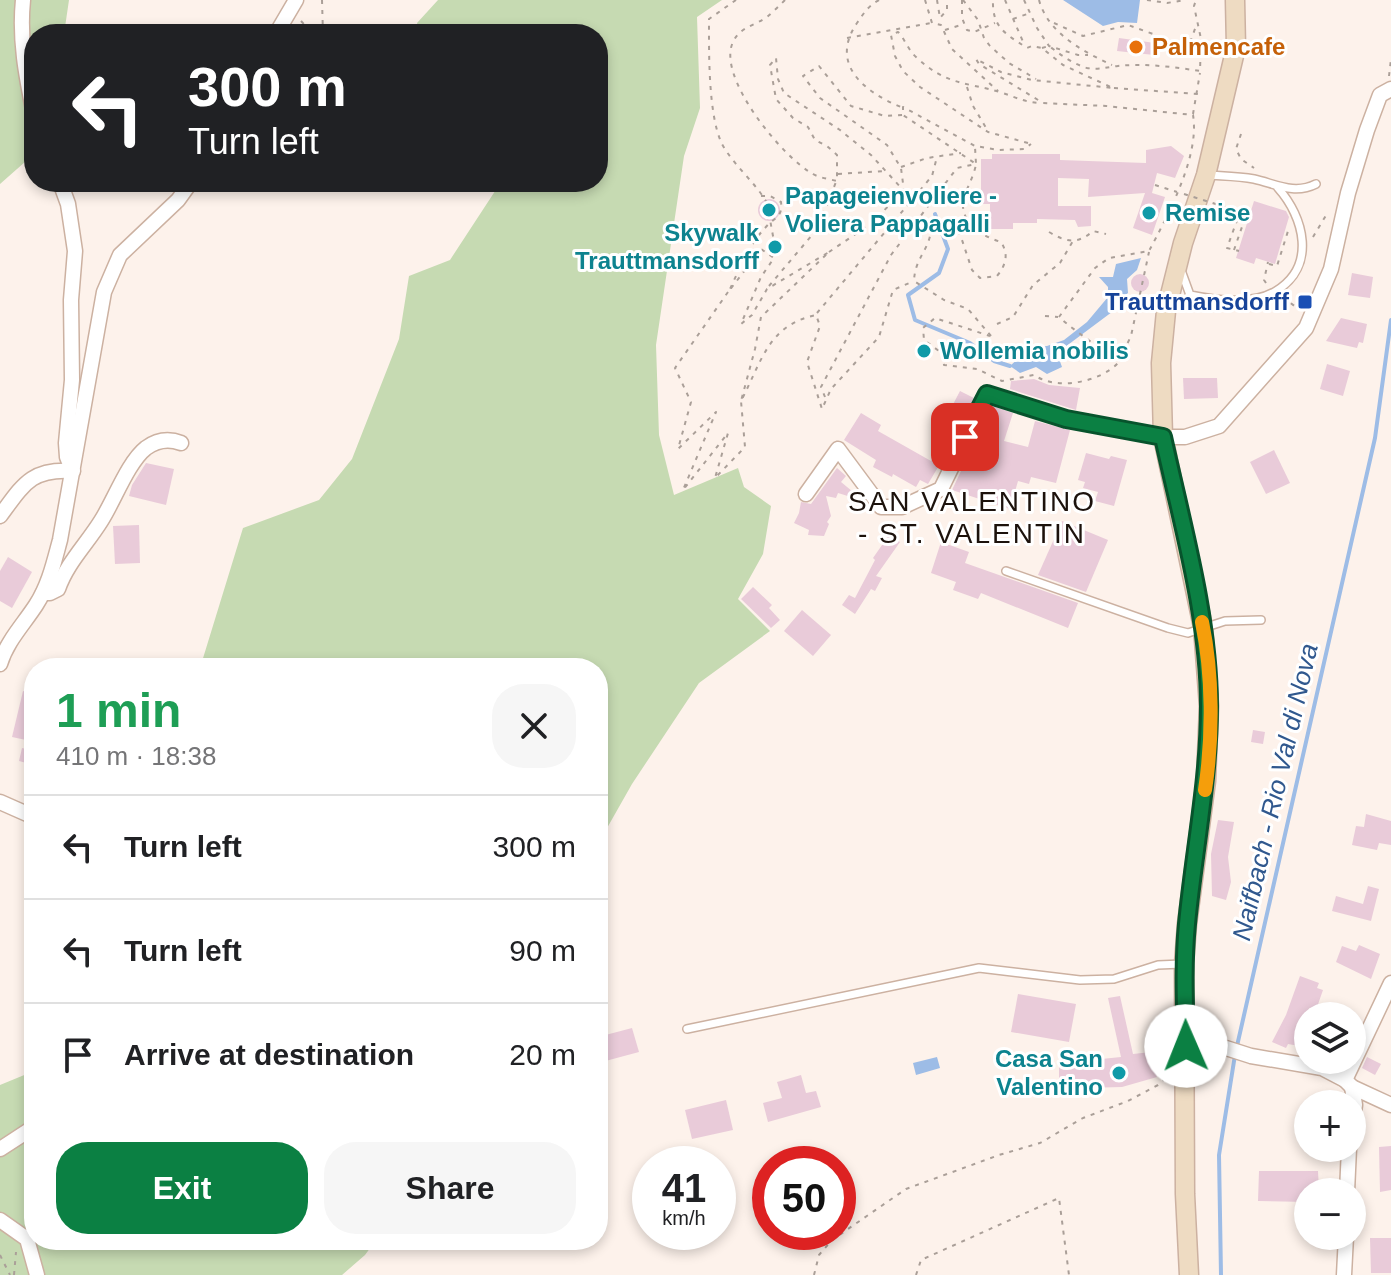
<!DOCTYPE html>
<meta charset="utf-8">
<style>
:root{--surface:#fff;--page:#f6f6f6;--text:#202124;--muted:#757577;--line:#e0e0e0;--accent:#0b8043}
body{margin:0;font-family:Arial,sans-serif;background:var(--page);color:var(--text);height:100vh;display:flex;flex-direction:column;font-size:30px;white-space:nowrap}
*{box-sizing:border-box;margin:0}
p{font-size:26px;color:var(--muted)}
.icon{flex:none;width:44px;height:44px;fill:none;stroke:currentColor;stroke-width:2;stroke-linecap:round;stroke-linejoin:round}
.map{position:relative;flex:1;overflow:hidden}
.details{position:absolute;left:24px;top:658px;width:584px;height:592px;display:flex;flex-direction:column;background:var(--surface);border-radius:32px;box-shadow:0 4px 12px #0003}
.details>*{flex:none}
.hud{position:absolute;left:24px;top:24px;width:584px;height:168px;border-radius:32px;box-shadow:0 4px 12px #0003;background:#202124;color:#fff;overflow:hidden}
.fabs{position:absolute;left:1294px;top:1002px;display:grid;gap:16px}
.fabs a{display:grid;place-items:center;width:72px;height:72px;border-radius:50%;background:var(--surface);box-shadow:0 4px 12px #0003;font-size:40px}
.speed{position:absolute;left:632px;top:1146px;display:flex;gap:16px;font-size:40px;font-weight:700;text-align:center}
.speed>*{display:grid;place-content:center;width:104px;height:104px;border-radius:50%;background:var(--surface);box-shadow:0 4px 12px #0003;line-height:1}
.speed small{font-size:20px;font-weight:400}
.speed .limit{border:12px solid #d22;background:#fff;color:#111}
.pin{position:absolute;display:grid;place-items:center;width:68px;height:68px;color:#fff;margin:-34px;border-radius:16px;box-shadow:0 4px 12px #0006}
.me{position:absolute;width:88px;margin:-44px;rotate:359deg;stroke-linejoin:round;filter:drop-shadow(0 0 6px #0008)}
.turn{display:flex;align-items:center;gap:28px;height:168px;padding:0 32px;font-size:36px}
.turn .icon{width:104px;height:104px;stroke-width:2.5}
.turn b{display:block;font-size:56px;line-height:68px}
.round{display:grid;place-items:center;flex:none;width:84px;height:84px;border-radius:32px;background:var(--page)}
.headline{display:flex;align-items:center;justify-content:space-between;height:136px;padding:0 32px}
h1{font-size:48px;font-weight:800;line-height:60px;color:#1e9e55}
.cta{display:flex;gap:16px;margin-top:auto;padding:16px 32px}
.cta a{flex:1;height:92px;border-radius:32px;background:var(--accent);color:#fff;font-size:32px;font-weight:800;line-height:92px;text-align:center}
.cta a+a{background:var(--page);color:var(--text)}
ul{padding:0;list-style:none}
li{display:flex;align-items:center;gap:24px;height:104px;padding:0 32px;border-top:2px solid var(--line)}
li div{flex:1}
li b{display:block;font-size:30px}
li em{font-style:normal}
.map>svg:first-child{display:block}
.green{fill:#c6dab2}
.water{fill:#9dbce6}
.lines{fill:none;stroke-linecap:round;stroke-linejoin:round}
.stream{stroke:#9dbce6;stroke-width:4}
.building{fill:#e9cbd9}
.lane-casing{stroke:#ccb1a1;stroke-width:10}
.street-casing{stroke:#ccb1a1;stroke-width:17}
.secondary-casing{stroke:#ccb1a1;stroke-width:21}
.path{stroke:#aa9f98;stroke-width:2;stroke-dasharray:4 6;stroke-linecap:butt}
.lane{stroke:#fff;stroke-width:7}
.street{stroke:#fff;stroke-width:14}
.secondary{stroke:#eedbc2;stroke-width:18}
.path-bridge{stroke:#aa9f98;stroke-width:2;stroke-dasharray:4 6;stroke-linecap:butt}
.route-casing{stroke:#07532c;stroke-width:20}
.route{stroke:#0b8043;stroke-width:14}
.slow{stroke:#f59e0b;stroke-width:14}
.food-dot{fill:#e8710a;stroke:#fff;stroke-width:3}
.culture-dot{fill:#0f9aa8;stroke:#fff;stroke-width:3}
.transit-dot{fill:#1a4fb4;stroke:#fff;stroke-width:3}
.labels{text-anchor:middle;stroke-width:6;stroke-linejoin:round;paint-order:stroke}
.food-label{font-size:24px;font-weight:bold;fill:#c56008;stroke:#fff;text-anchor:start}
.culture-label{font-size:24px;font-weight:bold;fill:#0d838f;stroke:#fff;text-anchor:start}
.transit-label{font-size:24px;font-weight:bold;fill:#164399;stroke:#fff;text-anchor:end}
.water-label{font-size:26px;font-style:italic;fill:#30588e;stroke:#fff}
.quarter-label{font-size:28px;letter-spacing:2px;fill:#1c120c;stroke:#fff}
</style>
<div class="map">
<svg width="1391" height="1275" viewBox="0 0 1391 1275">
<rect width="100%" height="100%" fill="#fdf2eb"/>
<g class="green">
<polygon points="0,0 69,0 64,34 34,34 34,154 0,184"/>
<polygon points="438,0 722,0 697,17 700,108 684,156 656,345 659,435 674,495 738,468 744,487 771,506 763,554 738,599 770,631 699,683 632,784 598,844 598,668 200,668 243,528 319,500 352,459 399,339 409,276 450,260 501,182 598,182 598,34 419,34 417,23"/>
<polygon points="34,1071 34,1240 376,1240 365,1255 342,1275 0,1275 0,1085"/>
</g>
<g class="water">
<polygon points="1063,0 1140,0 1137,23 1118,22 1103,26"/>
<polygon points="1141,258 1137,270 1127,279 1128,293 1120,299 1116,309 1057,353 1062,367 1047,374 1036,367 1020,373 1010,366 1031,347 1047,346 1064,340 1087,322 1108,297 1108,287 1099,277 1113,277 1116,264"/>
<polygon points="937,1057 940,1068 916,1075 913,1063"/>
</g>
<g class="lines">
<g class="stream">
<polyline points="935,214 948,249 939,273 908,295 915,320 970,343 994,361 1010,366"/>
<polyline points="1237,1046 1375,438 1391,320"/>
<polyline points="1221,1275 1219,1155 1235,1055"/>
</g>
</g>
<g class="building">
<polygon points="1119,38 1155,43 1154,55 1117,51"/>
<polygon points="1171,146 1184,156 1175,178 1157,173 1152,193 1165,197 1152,235 1133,228 1145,193 1088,197 1089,179 1058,178 1058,206 1091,206 1091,226 1078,227 1075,220 1037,219 1037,223 1013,223 1013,229 990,229 990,204 981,204 981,159 992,159 992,154 1060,154 1060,160 1146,163 1146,150"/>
<circle cx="769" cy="210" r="11"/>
<polygon points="1254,201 1286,211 1289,217 1275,264 1256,258 1254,264 1236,258"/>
<polygon points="1352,273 1373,277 1370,298 1348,295"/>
<circle cx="1140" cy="283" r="9"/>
<polygon points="1341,318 1367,324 1363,343 1359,342 1357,348 1326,341"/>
<polygon points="1327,364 1350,371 1343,396 1320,389"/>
<polygon points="1183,378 1217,378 1218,398 1184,399"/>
<polygon points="1034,379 1049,385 1080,388 1076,410 1010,389 1011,381"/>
<polygon points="960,391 974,398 953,442 928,484 920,480 916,487 893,474 892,477 873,467 876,460 844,440 861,413 881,425 878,431 931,461 947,430 934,424 941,410 948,414"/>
<polygon points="992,406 1013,413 1004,441 1028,447 1035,421 1070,430 1056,483 1031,477 1029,484 1018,481 1010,509 952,490"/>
<polygon points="1274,450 1290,483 1266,494 1250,462"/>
<polygon points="1086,453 1109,459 1111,456 1127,460 1114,506 1095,501 1098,492 1083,488 1085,482 1078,480"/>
<polygon points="146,463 174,469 166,505 129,496 132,485"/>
<polygon points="837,468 846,476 841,482 864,501 838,493 836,498 826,496 831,516 827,522 829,524 824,536 808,535 809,530 794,523 799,513 801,502 811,504"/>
<polygon points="1062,521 1108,540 1086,592 1038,575"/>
<polygon points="139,525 140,563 115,564 113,526"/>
<polygon points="889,535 900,542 876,576 882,578 875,591 871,589 855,614 842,605 849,595 855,598 875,560 873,558"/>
<polygon points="941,542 969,552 965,563 1078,603 1068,628 981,593 978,599 953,590 956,582 931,573"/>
<polygon points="8,557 32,572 12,608 0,601 0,571"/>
<polygon points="753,587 772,605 769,608 780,620 771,628 741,599"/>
<polygon points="802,610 831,635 813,656 784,631"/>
<polygon points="23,691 34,694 34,708 26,740 12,737"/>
<polygon points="1253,730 1265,732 1263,744 1251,742"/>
<polygon points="22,748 34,751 34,765 19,761"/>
<polygon points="1366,814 1391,821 1391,845 1379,843 1377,850 1352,845 1356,826 1364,827"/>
<polygon points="1218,820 1234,822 1228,857 1231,882 1226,900 1212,896 1211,854"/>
<polygon points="1368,886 1379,889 1371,921 1332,911 1336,896 1363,904"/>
<polygon points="1359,945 1380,954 1371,979 1336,962 1342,946 1356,951"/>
<polygon points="1300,976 1319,983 1317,988 1323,990 1316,1010 1309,1008 1305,1047 1288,1044 1286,1048 1272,1042 1286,1015"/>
<polygon points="1018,994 1076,1004 1069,1042 1011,1032"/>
<polygon points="1120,996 1133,1054 1160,1051 1164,1066 1155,1068 1157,1077 1122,1087 1084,1088 1083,1079 1059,1079 1059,1065 1082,1064 1082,1061 1121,1057 1108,998"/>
<polygon points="632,1028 639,1052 598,1063 598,1037"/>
<polygon points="1367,1057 1381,1064 1375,1075 1362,1068"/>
<polygon points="801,1075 806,1093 816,1091 821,1107 768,1122 763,1103 782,1098 777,1082"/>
<polygon points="726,1100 733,1130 692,1139 685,1110"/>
<polygon points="1391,1146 1391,1190 1380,1192 1379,1147"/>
<polygon points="1259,1171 1318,1171 1319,1192 1308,1192 1308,1202 1258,1201"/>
<polygon points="1370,1238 1391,1238 1391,1273 1371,1273"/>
</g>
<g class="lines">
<g class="lane-casing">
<g id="lane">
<path d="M 1209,175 C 1223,176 1239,176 1254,179 C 1276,184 1294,195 1316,184"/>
<path d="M 1182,273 L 1190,295 C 1214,300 1253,305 1276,291 C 1317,266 1304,217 1278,188"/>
<polyline points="1006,571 1168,628 1188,633 1225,621 1261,620"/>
<polyline points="687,1029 979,968 1080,980 1114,979 1158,965 1182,964"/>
</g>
</g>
<g class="street-casing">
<g id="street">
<path d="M 23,0 C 19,39 26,76 34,114"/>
<polyline points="276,34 296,0"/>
<polyline points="60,182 68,204 75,251 71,300 72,380 66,443 67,457 71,467"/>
<polyline points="806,494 838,449 881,507 902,507 941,489 987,394 1066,419 1163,437 1185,437 1219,426 1306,328 1331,269 1348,193 1367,130 1380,95 1391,89"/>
<path d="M 0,516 C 23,485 31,468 73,471"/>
<path d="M 43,593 L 50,593 L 58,589 C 67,563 86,545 101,521 C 114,501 128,462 146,448 C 157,440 168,438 181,443"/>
<path d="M 0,664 C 7,641 23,625 36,605 C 49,585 54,562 60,540 L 104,292 L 120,255 L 178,200 L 191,182"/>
<polyline points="0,802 34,817"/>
<polyline points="1186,1046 1226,1048 1251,1056 1322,1068 1345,1080 1352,1087 1391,1105"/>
<polyline points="1345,1080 1391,983"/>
<polyline points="1352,1087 1355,1105 1352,1125"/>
<polyline points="0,1149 34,1127"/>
<polyline points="1347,1192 1349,1148"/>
<polyline points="0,1220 27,1239 37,1275"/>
<polyline points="1344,1275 1346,1236"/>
</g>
</g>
<g class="secondary-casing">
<polyline id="secondary" points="1189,1275 1185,1194 1184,964 1187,924 1206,781 1209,706 1203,627 1163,437 1161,363 1166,311 1183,243 1206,175 1236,47 1235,0"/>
</g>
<g class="path">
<polyline points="322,0 323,34"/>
<path d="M 736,0 L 709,19 C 709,52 708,115 722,144 C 734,166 756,183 767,203"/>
<path d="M 785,0 C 779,6 773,12 767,17 C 754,26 740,27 733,42 C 716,77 783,158 813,174 C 820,178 829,179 837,181 L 837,155 L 827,146 L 815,140 L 808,127 L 793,118 L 776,99 L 770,65 L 776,58 L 778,79 L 784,93 L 840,130 L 871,155 L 904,191 L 901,168 L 887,145 L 820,98 L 803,76 L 819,66 L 851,106 L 885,116 L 903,115"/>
<path d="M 879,0 C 868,6 864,13 857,23 C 829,64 864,92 901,107"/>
<polyline points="925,0 932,23 941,25 952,49 998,91"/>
<polyline points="937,0 940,18 947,10 947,0"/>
<polyline points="962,0 962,18 967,30 974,32 995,23"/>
<polyline points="963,0 978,20 984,38 990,46 1009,63 1036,79"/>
<polyline points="1005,0 1024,44"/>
<polyline points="1024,0 1037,28 1049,46 1078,55 1088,55"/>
<path d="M 1039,0 C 1048,33 1082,51 1112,65"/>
<polyline points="1147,0 1167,3 1185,0"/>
<polyline points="1013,19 1030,13"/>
<polyline points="301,21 313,34"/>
<polyline points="1054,23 1083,36 1128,25 1156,35 1175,56 1186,54 1196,26"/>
<polyline points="945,30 961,25"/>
<polyline points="847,38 931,23"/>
<path d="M 1042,48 L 1049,46 C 1061,55 1073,64 1087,68 C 1099,70 1107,67 1118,66 C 1144,63 1174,67 1200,71 L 1201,39 L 1194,6 L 1196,0"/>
<polyline points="1389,76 1391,59"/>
<polyline points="967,87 973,106 988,131"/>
<polyline points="1114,88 1198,94"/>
<polyline points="1193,114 1200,73"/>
<polyline points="1241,134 1236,149 1241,159 1254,168"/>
<path d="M 1028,143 L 988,132 L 920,87 L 903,71 L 895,56 L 891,35 L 898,32 C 905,39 908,50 916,57 C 946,85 965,82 1000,92 C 1015,97 1026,103 1042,103"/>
<polyline points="901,167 927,158 961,153"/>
<polyline points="838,174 884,171"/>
<polyline points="1155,185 1177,192"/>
<path d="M 761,196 L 770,196 L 781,202 C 783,218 774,217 765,228 C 749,245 739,270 729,291 L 761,249 L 774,258 L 761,277 L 741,324 L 752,315 L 767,289 L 829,252 L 761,317 L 755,349 L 741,401 C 762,361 768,325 816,315 L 820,326 L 807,362 L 822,409 L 831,389 L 879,337 L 893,290 L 914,281"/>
<polyline points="768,202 771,202 775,208 768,216 768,225"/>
<polyline points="1238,211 1240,212 1227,248 1239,251"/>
<path d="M 1049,232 C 1066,242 1077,245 1093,231 L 1106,234"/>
<polyline points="1313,237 1328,212"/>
<polyline points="1234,250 1244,221 1247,222"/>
<polyline points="829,252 869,225 903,192"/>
<polyline points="1269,264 1277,266 1288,231"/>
<polyline points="1266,283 1264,280 1268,262"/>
<polyline points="769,286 818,228 836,182"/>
<polyline points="728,292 675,368 691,402 678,449 716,412 683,490 728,433 715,478 745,447 741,401"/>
<polyline points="1283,297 1297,308"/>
<polyline points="817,313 932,176 937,157"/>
<polyline points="1045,316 1058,317"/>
<polyline points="997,324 1013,317 1033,285 1060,263 1073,241"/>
<path d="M 991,336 L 968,309 L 944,300 L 914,281 C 915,258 928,252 931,231 L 941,224 L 960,234 L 972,270 L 980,278 L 997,276 C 1006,265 1009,254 1001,242 C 982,236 961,224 963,201 C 964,193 974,177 976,164 L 903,115 L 903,107 L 975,146 L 999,150 L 1024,149 L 1031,144"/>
<path d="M 943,354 L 944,365 L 977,369 L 1002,381 L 1034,375 C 1057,391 1100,382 1118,363 C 1099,346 1078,334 1059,317 L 1095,268 L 1109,258 L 1149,251 C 1168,215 1200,156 1193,115 L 1106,106 L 1043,103 L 979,64 L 976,59 L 1001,72 L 1032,80 L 1113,88 L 1063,65 L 1042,48 L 1032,46 L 1027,48 C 1006,34 992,28 993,0"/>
<polyline points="977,357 943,354 924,340 923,328 935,318 990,336"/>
<polyline points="1119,361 1131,336 1149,252"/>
<polyline points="825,397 821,387 891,255 957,168 976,164 975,147"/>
<polyline points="0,1255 10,1275"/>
<polyline points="14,1275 16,1252"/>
<polyline points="814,1275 819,1255 832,1240 906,1189 999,1155 1040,1143 1083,1118 1128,1101 1158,1085 1169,1075"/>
<polyline points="916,1275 921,1260 1059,1198 1069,1275"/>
</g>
<use href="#lane" class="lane"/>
<use href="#street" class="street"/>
<use href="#secondary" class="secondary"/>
<g class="path-bridge">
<polyline points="1184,194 1238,211"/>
<polyline points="767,203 775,247"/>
</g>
</g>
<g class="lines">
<g class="route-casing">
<path id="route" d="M 965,437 L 987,394 L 1066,419 L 1163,437 C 1182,524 1209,617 1209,706 C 1209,780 1194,851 1187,924 C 1183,965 1185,1006 1186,1046"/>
</g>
<use href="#route" class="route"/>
<path class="slow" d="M 1202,622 C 1213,675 1213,737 1205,790"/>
</g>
<circle class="food-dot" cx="1136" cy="47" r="8"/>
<g class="culture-dot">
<circle cx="769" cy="210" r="8"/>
<circle cx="1149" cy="213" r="8"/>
<circle cx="775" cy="247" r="8"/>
<circle cx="924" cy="351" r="8"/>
<circle cx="1119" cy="1073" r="8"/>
</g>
<rect class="transit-dot" x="1297" y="294" width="16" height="16" rx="4"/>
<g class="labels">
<g class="food-label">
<text x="1152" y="55">Palmencafe</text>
</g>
<g class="culture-label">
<text x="785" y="204">Papageienvoliere -<tspan x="785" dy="28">Voliera Pappagalli</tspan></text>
<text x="1165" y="221">Remise</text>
<text x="759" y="241" text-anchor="end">Skywalk<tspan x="759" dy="28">Trauttmansdorff</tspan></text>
<text x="940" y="359">Wollemia nobilis</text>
<text x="1103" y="1067" text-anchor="end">Casa San<tspan x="1103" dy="28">Valentino</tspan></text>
</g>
<g class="transit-label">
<text x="1289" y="310">Trauttmansdorff</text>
</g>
<g class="water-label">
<text transform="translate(1275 792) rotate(-77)" y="9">Naifbach - Rio Val di Nova</text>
</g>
<g class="quarter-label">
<text x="972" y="511">SAN VALENTINO<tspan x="972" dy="32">- ST. VALENTIN</tspan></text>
</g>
</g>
</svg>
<div class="fabs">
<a><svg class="icon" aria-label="layers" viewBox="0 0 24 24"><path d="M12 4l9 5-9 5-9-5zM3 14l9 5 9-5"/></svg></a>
<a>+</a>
<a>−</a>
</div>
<div class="speed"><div>41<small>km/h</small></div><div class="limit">50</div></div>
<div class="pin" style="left:965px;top:437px;background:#d93025"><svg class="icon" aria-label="arrive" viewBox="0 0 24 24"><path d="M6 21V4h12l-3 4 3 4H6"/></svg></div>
<svg class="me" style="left:1186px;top:1046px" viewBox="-20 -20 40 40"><circle r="19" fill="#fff"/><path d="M0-13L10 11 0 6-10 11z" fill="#0b8043"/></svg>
<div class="hud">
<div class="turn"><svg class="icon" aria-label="left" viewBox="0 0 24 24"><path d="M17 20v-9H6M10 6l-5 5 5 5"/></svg><div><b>300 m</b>Turn left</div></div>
</div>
<section class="details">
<div class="headline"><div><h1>1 min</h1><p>410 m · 18:38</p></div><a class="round"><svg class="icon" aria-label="close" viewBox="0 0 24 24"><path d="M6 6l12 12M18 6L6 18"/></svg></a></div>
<ul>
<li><svg class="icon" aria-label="left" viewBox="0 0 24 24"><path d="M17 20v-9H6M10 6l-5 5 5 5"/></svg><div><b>Turn left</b></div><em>300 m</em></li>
<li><svg class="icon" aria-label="left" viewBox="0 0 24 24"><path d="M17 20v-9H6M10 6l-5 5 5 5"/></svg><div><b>Turn left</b></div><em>90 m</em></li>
<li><svg class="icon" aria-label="arrive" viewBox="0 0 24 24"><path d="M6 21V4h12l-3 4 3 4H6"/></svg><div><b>Arrive at destination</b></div><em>20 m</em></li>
</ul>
<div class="cta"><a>Exit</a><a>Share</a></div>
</section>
</div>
